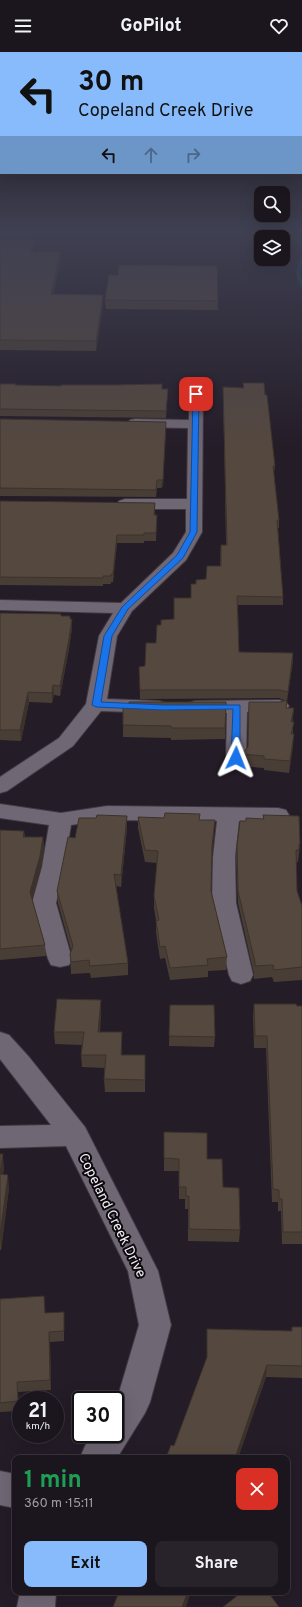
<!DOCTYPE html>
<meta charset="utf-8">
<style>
:root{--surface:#1b151d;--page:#28222a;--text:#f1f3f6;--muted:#a09fa4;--line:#39343b;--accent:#87bbfb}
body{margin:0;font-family:Overpass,sans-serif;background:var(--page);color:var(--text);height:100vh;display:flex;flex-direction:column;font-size:15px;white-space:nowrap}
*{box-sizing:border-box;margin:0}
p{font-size:13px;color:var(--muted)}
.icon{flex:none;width:22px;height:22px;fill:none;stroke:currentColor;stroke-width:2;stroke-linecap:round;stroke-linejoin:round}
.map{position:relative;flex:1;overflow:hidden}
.side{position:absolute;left:12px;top:1403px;width:278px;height:140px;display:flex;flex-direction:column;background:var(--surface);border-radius:8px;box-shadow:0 4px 16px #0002,0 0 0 1px var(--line)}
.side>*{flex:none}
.guide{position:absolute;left:0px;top:0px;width:302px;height:122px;box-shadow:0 4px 16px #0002,0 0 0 1px var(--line);background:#87bbfb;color:#111;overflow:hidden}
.controls{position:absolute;left:254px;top:134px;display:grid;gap:8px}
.controls a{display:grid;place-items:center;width:36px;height:36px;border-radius:8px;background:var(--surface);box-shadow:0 4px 16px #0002,0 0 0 1px var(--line);font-size:20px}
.speed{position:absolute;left:12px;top:1339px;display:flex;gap:8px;font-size:20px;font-weight:700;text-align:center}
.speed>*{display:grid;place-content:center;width:52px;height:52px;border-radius:50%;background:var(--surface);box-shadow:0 4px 16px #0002,0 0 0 1px var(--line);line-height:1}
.speed small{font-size:10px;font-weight:400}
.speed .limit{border:2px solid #111;border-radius:6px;background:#fff;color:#111}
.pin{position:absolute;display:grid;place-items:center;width:34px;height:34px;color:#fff;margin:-17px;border-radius:8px;box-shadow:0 2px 6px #0006}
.me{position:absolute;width:44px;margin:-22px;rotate:2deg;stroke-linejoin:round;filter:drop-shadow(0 0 3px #0008)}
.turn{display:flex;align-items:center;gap:14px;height:84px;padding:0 12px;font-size:18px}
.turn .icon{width:52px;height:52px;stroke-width:2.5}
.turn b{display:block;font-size:28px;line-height:34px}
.lanes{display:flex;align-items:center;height:38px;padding:0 12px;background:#0003;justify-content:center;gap:20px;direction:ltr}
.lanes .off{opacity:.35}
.round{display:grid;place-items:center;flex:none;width:42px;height:42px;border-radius:8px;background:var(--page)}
.summary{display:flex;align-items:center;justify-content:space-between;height:68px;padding:0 12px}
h1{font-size:24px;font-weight:700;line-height:30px;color:#1e9e55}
.button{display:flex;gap:8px;margin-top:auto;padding:8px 12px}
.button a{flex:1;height:46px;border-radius:8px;background:var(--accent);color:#111;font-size:16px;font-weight:700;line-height:46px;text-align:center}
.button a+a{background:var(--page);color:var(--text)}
header{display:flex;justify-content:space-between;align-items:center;height:52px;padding:0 12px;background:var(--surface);font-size:18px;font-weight:700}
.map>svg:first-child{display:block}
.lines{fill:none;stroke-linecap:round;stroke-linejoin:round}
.stream{stroke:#16445a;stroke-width:4}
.minor-casing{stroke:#3f3a42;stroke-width:2}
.minor{fill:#706774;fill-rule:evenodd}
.wall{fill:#493e36}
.shaded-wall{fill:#3c322c}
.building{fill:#55483f;stroke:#3c322c}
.route{fill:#1a73e8;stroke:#114b97}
.labels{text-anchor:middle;stroke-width:4;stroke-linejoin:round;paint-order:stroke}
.near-street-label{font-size:14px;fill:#f2edf4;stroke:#0b080d}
</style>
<header><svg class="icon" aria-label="menu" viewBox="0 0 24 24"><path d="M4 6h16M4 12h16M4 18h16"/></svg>GoPilot<svg class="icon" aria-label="heart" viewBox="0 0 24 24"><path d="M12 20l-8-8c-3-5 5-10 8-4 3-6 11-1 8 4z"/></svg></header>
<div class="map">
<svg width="302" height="1555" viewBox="0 0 302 1555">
<rect width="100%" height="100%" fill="#241c27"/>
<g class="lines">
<g class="stream">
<polyline points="296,180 302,196"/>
<polyline points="302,206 298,221 302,233"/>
</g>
<g class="minor-casing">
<g id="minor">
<polygon points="196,338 201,339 203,342 202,480 186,508 132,559 117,584 107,647 159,649 166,651 169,655 166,659 159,661 101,659 73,694 7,739 0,741 0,725 59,686 86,652 99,584 113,561 0,558 0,548 121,551 173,501 186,480 186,457 125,457 119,455 117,452 119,449 125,447 187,447 188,376 135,375 130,374 128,371 130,368 135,367 189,368 189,342 191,339"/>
<polygon points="279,648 286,650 289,654 286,658 279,660 247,660 246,706 243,710 236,712 229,710 226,706 227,661 195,661 188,659 185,655 188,651 195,649"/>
<polygon points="0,752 61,761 107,754 278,756 286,758 289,763 286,768 278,770 239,769 235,805 236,851 253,923 250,929 241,932 232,929 229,923 212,851 213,805 217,769 107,768 71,773 64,815 56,851 72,907 69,913 60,915 51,913 48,907 32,851 42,815 49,773 0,766"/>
<polygon points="0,980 9,983 29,1005 85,1075 158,1219 171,1273 150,1350 145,1361 117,1406 80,1406 85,1394 93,1382 115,1382 115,1349 118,1344 139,1273 128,1219 66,1094 0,1096 0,1074 51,1073 0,1007"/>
<polygon points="0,1419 15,1422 15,1456 0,1453"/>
<polygon points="20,1540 56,1540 55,1555 17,1555"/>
</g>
</g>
<use href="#minor" class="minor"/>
</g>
<g class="wall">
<polygon points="0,188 34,197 33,200 60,200 61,208 53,242 103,252 96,299 0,298"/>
<polygon points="105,248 218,249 218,258 106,257"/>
<polygon points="243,331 265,343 275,414 274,421 279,468 279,476 278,476 283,545 283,553 238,553 239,600 293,601 293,609 287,649 286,649 286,656 293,668 293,694 289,721 264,718 264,716 241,714 241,702 248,695 249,650 280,650 286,649 279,646 140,647 139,615 145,614 156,591 161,573 174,567 191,546 196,532 206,527 220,514 221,493 226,493 223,335 243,336"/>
<polygon points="0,332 16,333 61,334 114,333 162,332 162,337 168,337 166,366 0,364"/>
<polygon points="0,367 166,377 163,434 161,436 157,436 156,445 0,444"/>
<polygon points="0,449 155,451 155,463 157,463 156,489 144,489 144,491 117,491 113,530 111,530 111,532 103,532 103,534 0,533"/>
<polygon points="0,561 62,564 70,567 72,576 69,597 60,644 54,643 52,651 29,650 21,689 0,688"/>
<polygon points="226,650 225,687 171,688 171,686 123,685 123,655"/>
<polygon points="200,762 199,768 214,780 212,803 211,839 227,905 226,918 208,919 208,925 170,928 165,906 160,907 156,881 156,869 154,856 154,844 157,811 145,810 138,776 138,765 164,766"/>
<polygon points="263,763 300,792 298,810 296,810 297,839 302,854 302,928 274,930 272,925 254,927 254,922 238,851 236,805 237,793 246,769 263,767"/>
<polygon points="127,764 127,776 121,835 116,834 128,911 128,923 91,926 90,921 71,922 70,902 71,898 58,851 57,839 96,766"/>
<polygon points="0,778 24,779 25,785 43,785 44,796 41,815 32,847 45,893 46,904 0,908"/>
<polygon points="254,952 302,954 302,1192 282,1192 281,1159 278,1159 278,1150 272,1150 266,996 254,996 253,964"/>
<polygon points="170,953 215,985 214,995 169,994"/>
<polygon points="101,960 100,980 122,980 122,1003 145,1016 145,1040 105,1040 104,1027 105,1016 82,1015 81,1003 82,993 55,992 54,980"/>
<polygon points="164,1080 207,1107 223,1135 240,1178 239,1190 188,1189 188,1157 185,1157 185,1147 179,1147 179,1119 164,1119"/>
<polygon points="0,1102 4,1115 3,1122 9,1136 1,1198 0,1198"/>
<polygon points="0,1247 45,1261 64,1269 64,1289 50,1290 51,1338 18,1340 19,1359 0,1360"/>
<polygon points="292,1275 302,1275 302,1326 266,1325 238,1406 166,1406 174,1394 207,1306 207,1277 291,1279"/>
</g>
<g class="shaded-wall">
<polygon points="33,188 34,197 31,208 30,200"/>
<polygon points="60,200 61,208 51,251 51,242"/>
<polygon points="103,243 103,252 96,299 96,289"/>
<polygon points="166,370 163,434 161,436 162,428"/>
<polygon points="117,483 117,491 113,530 113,522"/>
<polygon points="72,567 72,576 69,597 60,644 60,634"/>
<polygon points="293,601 293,609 287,649 288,640"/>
<polygon points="53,633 54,643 52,651 52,641"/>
<polygon points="28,640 29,650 21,689 20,678"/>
<polygon points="294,656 293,668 290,681 291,670"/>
<polygon points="294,682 293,694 289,721 290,709"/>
<polygon points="127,764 127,776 121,835 121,823"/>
<polygon points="215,768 214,780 212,805 212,793"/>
<polygon points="43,785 44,796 41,815 31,851 30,840"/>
<polygon points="101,948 101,960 98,992 98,980"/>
<polygon points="122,980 122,992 121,1015 121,1003"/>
<polygon points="3,1102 4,1115 1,1135 0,1122"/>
<polygon points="8,1123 9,1136 1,1198 0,1183"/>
<polygon points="49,1280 50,1290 51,1338 50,1328"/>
<polygon points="267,1313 266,1325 238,1406 235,1406"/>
<polygon points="188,1540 191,1540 186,1555 182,1555"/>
</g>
<g class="building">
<polygon points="0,188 33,188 30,200 60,200 51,242 103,243 96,289 0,288"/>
<polygon points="119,213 217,214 218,249 105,248 109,223 118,223"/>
<polygon points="243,331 264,331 265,343 267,343 275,414 273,414 279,468 277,468 283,545 237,544 239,600 293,601 288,640 280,638 140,638 139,615 145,614 146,591 156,591 157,573 161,573 161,568 174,567 174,546 191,546 191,532 196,532 196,528 206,527 207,514 221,514 221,493 227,493 223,335 244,336"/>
<polygon points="0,332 16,332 15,333 61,334 61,333 114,333 162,332 162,337 168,337 166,359 0,357"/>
<polygon points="0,367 166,370 163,427 162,428 157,428 156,438 0,436"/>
<polygon points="0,449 155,451 154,463 157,463 156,481 144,481 144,483 117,483 113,522 111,522 111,524 103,524 103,526 0,525"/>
<polygon points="0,561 61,562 61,564 70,564 70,567 72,567 69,587 60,634 53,633 52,641 28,640 20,678 0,678"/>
<polygon points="287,648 286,656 294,656 291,670 294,670 291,682 294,682 290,709 264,707 264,704 241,702 248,695 249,650 280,650"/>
<polygon points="129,650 226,650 225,676 171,676 171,674 123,673 123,655 129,655"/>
<polygon points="165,761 200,762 199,768 215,768 212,793 211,839 227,905 207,907 208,913 170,916 165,894 160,895 156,869 159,868 154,844 158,799 145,798 138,765 164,766"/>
<polygon points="97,763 127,764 121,823 114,822 128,911 90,914 89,908 71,910 70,902 73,894 57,839 68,785 75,786 79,766 96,766"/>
<polygon points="263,763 299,764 300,792 299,792 299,798 296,798 297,839 302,854 302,915 274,918 273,913 255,914 255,910 238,839 237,793 240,769 246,769 246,766 264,767"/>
<polygon points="0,778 24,779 23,785 43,785 40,804 30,840 45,893 0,897"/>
<polygon points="57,947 101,948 98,980 122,980 121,1003 145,1003 145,1028 104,1027 106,1003 81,1003 84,980 54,980"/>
<polygon points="254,952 296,952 297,954 302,954 302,1180 283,1180 282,1147 279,1147 279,1138 273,1137 267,984 255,984"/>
<polygon points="170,953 214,953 215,985 169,984"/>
<polygon points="164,1080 207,1081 207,1107 222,1107 223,1135 239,1136 240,1178 189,1177 189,1144 186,1144 186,1135 179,1135 179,1107 164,1106"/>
<polygon points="0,1102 3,1102 0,1122 8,1123 0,1183"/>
<polygon points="44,1244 45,1261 64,1260 64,1279 49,1280 50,1328 17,1330 18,1349 0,1351 0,1247"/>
<polygon points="292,1275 302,1275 302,1314 267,1313 235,1406 166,1406 171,1393 174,1394 207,1305 207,1277 292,1279"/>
<polygon points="119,1540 188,1540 182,1555 113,1555"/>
<polygon points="242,1540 268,1540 279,1555 223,1555"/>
</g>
<linearGradient id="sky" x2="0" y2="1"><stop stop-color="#140f15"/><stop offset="0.45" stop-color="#3f4052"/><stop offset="1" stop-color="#3f4052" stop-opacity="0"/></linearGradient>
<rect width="302" height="398" fill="url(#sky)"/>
<polygon class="route" points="196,340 199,342 197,480 183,506 128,557 112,584 101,650 163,653 240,653 240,706 236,709 231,706 233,657 163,658 96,655 92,653 104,584 122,555 177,503 190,480 193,342"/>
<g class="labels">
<g class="near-street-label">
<text transform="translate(113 1163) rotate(64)" y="5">Copeland Creek Drive</text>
</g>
</g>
</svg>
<div class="controls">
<a><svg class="icon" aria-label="search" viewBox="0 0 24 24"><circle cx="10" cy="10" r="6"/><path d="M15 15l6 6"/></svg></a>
<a><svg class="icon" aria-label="layers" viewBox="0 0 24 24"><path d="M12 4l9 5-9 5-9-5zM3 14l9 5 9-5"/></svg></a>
</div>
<div class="speed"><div>21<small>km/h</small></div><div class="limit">30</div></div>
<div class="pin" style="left:196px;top:342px;background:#d93025"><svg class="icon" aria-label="arrive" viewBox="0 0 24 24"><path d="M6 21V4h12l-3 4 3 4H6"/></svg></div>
<svg class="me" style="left:236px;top:706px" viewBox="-20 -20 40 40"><path d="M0-17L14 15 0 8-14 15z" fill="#1a73e8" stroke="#fff" stroke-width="4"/></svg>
<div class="guide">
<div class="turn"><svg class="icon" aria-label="left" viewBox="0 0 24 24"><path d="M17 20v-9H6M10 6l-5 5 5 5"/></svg><div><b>30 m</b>Copeland Creek Drive</div></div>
<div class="lanes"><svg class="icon" aria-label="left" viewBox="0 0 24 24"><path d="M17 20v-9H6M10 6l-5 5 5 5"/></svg><svg class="icon off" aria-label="ahead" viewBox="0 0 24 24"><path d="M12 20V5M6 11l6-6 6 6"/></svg><svg class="icon off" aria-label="right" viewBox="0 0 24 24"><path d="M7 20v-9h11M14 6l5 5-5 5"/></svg></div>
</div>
<section class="side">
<div class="summary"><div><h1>1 min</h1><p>360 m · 15:11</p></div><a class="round" style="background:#d93025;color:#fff"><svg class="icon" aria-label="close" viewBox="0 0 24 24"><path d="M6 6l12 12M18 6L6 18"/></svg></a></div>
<div class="button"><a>Exit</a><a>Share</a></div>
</section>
</div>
